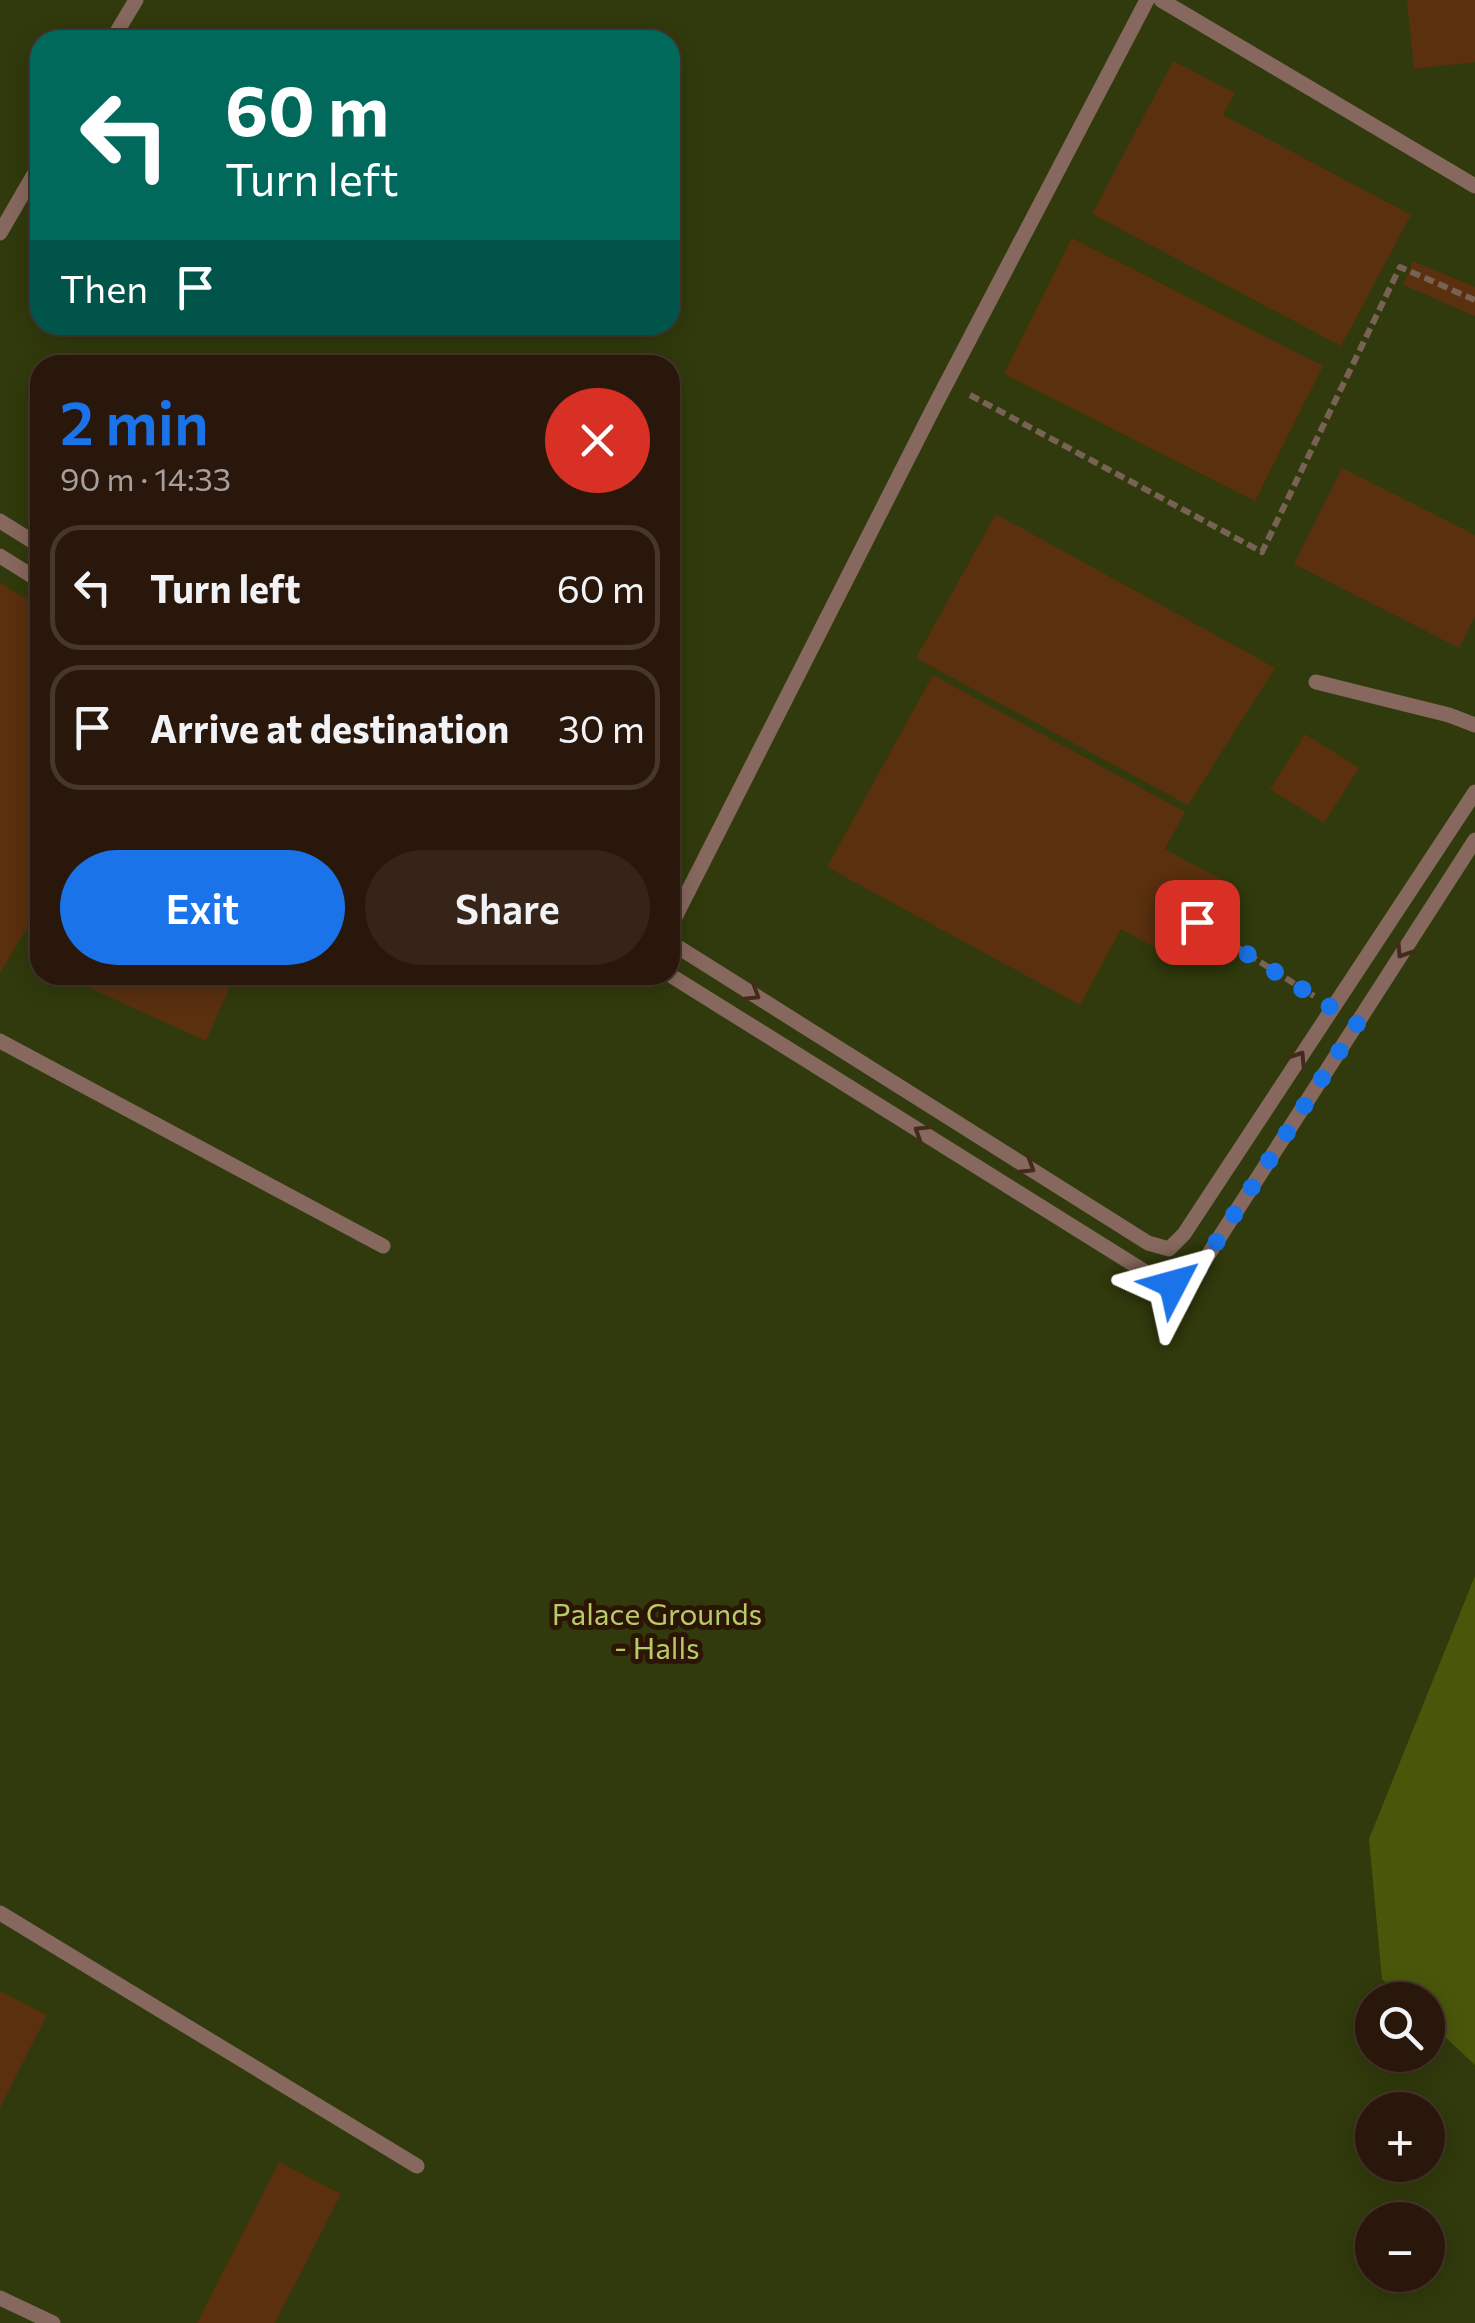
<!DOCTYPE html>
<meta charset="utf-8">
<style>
:root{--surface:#2a170b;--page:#362419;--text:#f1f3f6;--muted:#a59f9d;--line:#46362c;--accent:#1a73e8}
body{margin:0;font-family:Commissioner,sans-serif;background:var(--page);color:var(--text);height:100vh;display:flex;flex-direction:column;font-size:38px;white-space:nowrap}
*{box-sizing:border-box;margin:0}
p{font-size:32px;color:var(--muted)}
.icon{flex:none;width:55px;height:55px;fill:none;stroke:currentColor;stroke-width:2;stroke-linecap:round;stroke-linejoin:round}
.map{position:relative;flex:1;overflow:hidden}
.panel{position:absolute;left:30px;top:355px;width:650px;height:630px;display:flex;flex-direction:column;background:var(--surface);border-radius:30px;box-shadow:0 5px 25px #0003,0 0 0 2px var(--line)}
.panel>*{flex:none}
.hud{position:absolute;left:30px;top:30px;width:650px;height:305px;border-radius:30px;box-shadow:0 5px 25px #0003,0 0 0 2px var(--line);background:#00695c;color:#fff;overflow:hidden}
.tools{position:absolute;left:1355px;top:1982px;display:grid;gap:20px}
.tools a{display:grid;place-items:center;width:90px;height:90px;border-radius:50%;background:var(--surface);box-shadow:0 5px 25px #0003,0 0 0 2px var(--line);font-size:50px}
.pin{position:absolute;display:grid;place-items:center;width:85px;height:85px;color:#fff;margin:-42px;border-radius:20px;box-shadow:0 5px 15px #0006}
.me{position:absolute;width:110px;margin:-55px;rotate:51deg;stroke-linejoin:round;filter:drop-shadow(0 0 8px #0008)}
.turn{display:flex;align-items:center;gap:35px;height:210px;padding:0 30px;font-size:45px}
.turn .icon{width:130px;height:130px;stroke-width:2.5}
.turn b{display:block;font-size:70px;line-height:85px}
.then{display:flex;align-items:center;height:95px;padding:0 30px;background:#0003;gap:20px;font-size:38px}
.round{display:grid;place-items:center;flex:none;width:105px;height:105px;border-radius:52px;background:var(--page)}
.head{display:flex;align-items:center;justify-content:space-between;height:170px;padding:0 30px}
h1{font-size:60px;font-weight:600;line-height:75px;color:var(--accent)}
.button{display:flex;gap:20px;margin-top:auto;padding:20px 30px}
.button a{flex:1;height:115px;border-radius:60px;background:var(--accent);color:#fff;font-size:40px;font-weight:600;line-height:115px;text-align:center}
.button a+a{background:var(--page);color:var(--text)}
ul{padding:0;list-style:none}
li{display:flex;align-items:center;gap:30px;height:125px;margin:0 20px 15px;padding:0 10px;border:5px solid var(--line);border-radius:30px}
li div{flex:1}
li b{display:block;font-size:38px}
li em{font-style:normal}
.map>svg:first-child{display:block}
.green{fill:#313a0c;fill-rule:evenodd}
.forest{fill:#4a570b}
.building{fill:#5a300e}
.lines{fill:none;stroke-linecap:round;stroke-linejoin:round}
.path{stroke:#786254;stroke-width:6;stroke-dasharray:10 5;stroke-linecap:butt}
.service{stroke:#87685e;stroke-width:15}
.oneway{stroke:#442a1c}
.route{stroke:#1a73e8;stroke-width:18;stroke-dasharray:0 32.4}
.labels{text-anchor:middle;stroke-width:10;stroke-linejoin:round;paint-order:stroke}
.park-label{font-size:30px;fill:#b5ca68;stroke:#2d1506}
</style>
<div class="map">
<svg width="1475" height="2323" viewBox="0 0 1475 2323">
<rect width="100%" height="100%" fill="#381f0f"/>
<path class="green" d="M 0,0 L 1475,0 L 1475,2323 L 0,2323 ZM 40,40 L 670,40 L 670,325 L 40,325 ZM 40,365 L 670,365 L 670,975 L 40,975 ZM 1372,2000 L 1428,2000 L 1428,2055 L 1372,2055 ZM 1372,2110 L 1428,2110 L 1428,2165 L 1372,2165 ZM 1372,2220 L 1428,2220 L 1428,2275 L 1372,2275 Z"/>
<polygon class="forest" points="1475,1576 1475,2065 1428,2021 1428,2000 1405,2000 1382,1979 1369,1839"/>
<g class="building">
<polygon points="1407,0 1475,0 1475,62 1414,69"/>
<polygon points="1173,61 1235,93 1223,115 1411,215 1341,346 1092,214"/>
<polygon points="1072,238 1323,366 1255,501 1004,374"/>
<polygon points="1413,261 1475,287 1475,316 1403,285"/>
<polygon points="1342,468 1475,535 1475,616 1459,648 1294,564"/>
<polygon points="996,514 1275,668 1188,805 916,658"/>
<polygon points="0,583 40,607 40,906 0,973"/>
<polygon points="933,675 1185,812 1165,849 1220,879 1176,959 1121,929 1080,1005 827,867"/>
<polygon points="1305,734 1359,768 1324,823 1270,789"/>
<polygon points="61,975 235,975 206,1041"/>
<polygon points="0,1991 47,2015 0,2108"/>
<polygon points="279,2162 341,2194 275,2323 197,2323"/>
</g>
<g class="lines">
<g class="path">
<polyline points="970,395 1262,552 1400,267 1475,300"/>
<polyline points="1197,922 1314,996"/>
</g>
<g class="service">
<polyline points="1161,0 1475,186"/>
<polyline points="112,40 136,0"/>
<polyline points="0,233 40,164"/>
<polyline points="0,521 40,546"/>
<polyline points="0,556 40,581"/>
<polyline points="1316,682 1449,715 1475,725"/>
<polyline points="670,927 934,407 1147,0"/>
<polyline points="670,942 1148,1243 1169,1249 1184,1234 1475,792"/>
<polyline points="670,975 1152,1276 1173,1284 1192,1280 1475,840"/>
<polyline points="0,1041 383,1246"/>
<polyline points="0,1913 417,2166"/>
<polyline points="0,2298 53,2323"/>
</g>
</g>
<defs><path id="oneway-chevron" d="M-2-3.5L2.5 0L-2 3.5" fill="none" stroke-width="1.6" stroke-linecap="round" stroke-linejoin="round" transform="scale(2.5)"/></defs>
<g class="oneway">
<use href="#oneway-chevron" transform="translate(1403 951) rotate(123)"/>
<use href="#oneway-chevron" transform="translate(753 994) rotate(32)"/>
<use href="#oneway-chevron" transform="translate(1299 1058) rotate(-57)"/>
<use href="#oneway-chevron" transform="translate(921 1132) rotate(-148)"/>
<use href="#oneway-chevron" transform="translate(1028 1167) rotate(32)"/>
</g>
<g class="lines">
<polyline class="route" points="1173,1284 1192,1280 1357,1024 1197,922"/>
</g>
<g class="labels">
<g class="park-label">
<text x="657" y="1625">Palace Grounds<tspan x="657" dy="34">- Halls</tspan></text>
</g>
</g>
</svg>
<div class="tools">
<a><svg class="icon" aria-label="search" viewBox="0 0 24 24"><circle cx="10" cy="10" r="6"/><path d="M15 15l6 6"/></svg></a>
<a>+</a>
<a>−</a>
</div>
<div class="pin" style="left:1197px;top:922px;background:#d93025"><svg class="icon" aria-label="arrive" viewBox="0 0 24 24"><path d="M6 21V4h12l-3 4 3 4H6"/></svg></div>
<svg class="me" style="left:1173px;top:1284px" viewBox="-20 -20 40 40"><path d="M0-17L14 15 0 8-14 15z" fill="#1a73e8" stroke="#fff" stroke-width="4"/></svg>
<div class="hud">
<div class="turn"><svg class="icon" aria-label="left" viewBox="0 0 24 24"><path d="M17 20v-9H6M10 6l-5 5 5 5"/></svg><div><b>60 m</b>Turn left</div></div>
<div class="then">Then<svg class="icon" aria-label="arrive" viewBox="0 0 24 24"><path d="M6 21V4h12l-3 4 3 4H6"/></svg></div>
</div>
<section class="panel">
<div class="head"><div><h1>2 min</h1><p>90 m · 14:33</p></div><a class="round" style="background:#d93025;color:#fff"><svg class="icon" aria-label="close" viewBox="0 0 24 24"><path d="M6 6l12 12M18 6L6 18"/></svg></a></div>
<ul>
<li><svg class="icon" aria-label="left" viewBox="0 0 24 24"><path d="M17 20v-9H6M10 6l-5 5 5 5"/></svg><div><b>Turn left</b></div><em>60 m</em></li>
<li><svg class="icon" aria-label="arrive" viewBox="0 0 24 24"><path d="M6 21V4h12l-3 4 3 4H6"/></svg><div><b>Arrive at destination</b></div><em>30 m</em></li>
</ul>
<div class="button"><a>Exit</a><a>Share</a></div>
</section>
</div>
